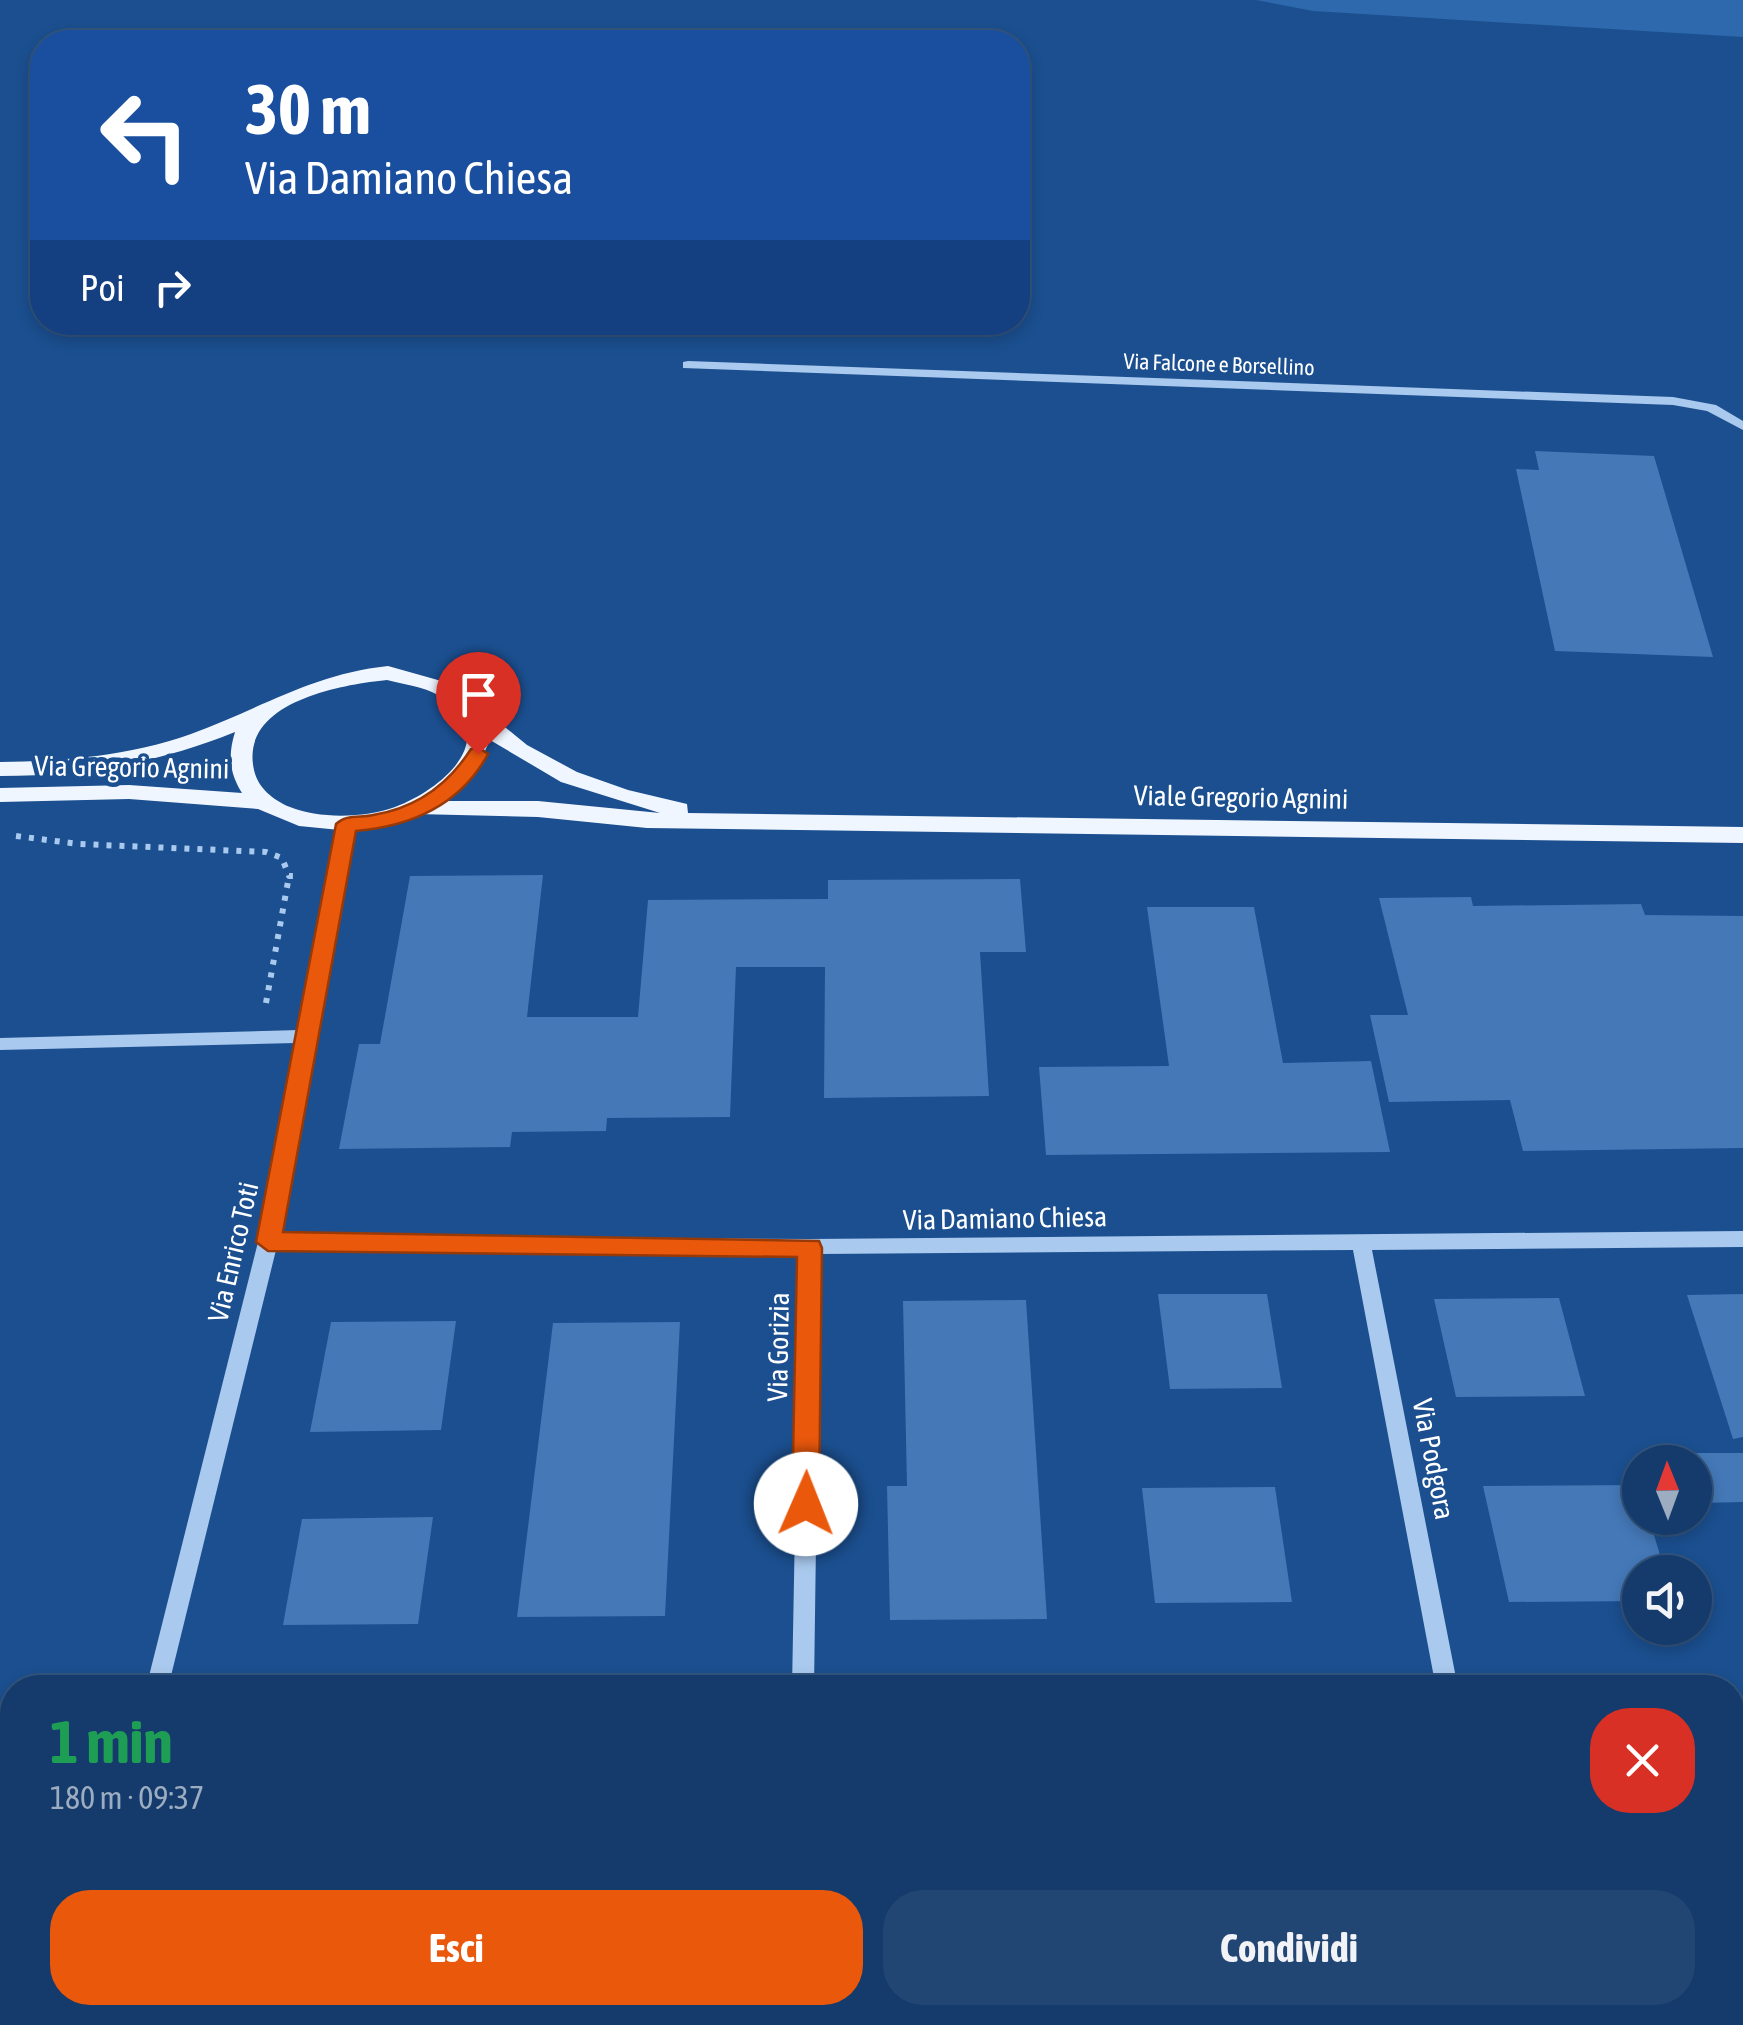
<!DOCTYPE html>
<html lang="it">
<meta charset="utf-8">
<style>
:root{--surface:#143b6b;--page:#214673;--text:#f1f3f6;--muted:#9dadc1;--line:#33557e;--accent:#ea580c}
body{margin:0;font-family:"Asap Condensed",sans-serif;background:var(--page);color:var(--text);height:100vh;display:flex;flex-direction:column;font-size:38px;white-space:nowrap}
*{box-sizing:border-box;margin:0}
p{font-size:32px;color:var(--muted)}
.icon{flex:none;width:55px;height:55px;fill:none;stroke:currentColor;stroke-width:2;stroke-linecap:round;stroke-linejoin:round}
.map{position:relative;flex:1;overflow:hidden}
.details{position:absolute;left:0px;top:1675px;width:1745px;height:350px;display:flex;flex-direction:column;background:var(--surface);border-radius:40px 40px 0 0;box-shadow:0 5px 15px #0003,0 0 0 2px var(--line)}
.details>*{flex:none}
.guide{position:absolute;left:30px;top:30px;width:1000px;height:305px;border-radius:40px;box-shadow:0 5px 15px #0003,0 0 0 2px var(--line);background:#1a4fa0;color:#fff;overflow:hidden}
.needle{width:65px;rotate:359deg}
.tools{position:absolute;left:1622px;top:1445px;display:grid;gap:20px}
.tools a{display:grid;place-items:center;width:90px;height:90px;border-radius:50%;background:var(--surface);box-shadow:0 5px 15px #0003,0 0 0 2px var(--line);font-size:50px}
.pin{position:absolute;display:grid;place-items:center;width:85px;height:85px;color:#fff;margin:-102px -42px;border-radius:50% 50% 50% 0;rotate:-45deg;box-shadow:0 0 10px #0007}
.pin .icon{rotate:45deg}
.me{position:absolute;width:110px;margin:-55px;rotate:1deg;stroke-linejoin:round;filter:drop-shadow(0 0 8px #0008)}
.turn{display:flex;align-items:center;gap:35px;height:210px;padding:0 50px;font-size:45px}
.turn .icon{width:130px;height:130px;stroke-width:2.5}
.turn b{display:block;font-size:70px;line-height:85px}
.then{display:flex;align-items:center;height:95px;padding:0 50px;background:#0003;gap:20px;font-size:38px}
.round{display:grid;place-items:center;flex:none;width:105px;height:105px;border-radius:40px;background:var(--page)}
.summary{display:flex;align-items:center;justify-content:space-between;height:170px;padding:0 50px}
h1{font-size:60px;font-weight:700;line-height:75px;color:#1e9e55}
.action{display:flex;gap:20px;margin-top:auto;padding:20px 50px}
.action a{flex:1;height:115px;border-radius:40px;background:var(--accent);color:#fff;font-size:40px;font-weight:700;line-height:115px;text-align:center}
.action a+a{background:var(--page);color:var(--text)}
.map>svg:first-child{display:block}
.green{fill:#2e69ad}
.building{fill:#4478b7}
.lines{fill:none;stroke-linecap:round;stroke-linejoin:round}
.path{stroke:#a9c9ee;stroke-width:6;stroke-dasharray:5 8;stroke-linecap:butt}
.minor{fill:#a9c9ee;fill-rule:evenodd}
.major{fill:#f0f6ff;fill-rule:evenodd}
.route{fill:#ea580c;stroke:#983908;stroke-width:2.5}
.labels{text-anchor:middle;stroke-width:9;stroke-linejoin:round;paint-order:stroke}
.far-street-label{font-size:22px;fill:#fff;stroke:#1b4f8f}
.street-label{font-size:28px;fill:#fff;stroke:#1b4f8f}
</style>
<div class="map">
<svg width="1743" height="2025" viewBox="0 0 1743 2025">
<rect width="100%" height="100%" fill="#1b4f8f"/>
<polygon class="green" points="1256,0 1743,0 1743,37 1313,11"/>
<g class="building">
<polygon points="1535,451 1654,456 1713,657 1555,651 1516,469 1539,470"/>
<polygon points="543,875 527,1017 638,1017 648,900 828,899 828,880 1020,879 1026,952 980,952 989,1096 824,1098 825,967 736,967 730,1117 607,1118 606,1131 512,1132 510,1147 339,1149 359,1044 380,1044 410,876"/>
<polygon points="1471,897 1473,906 1641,904 1645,915 1743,916 1743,1148 1523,1151 1510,1100 1389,1102 1370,1015 1408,1015 1379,898"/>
<polygon points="1147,907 1254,907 1283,1063 1371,1061 1390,1152 1046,1155 1039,1067 1169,1066"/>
<polygon points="1158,1294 1267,1294 1282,1388 1170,1389"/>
<polygon points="1743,1294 1743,1437 1733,1439 1687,1295"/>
<polygon points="1559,1298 1585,1396 1456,1397 1434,1299"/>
<polygon points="1026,1300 1047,1619 890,1620 887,1486 907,1486 903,1301"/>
<polygon points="456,1321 441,1430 310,1432 331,1322"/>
<polygon points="680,1322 665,1616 517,1617 553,1323"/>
<polygon points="1685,1453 1743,1453 1743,1502 1700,1503 1695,1462 1688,1462"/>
<polygon points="1640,1485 1640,1518 1649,1518 1665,1572 1640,1572 1640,1601 1509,1602 1483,1486"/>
<polygon points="1275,1487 1292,1602 1155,1603 1142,1488"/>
<polygon points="433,1517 418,1624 283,1625 302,1519"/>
</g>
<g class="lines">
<g class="path">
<polyline points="16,836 79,844 266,852 282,858 289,876 300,876"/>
<polyline points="266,1003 289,876"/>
</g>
<g class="minor">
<polygon points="688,361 1673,397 1716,405 1743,421 1743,430 1707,411 1673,405 683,368 683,362"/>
<polygon points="346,820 354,825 316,1031 319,1036 314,1041 279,1235 810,1239 1743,1231 1743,1247 1372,1250 1458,1688 1436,1688 1353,1250 820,1254 814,1688 792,1688 800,1254 276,1250 168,1688 146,1688 258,1242 296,1043 0,1050 0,1038 299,1030 338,825"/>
<polygon points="63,2012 87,2012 84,2025 60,2025"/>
<polygon points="786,2012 810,2012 809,2025 785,2025"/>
<polygon points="1498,2012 1522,2012 1524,2025 1500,2025"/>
</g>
<path class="major" d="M 388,666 L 452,684 L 527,745 L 577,772 L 628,790 L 687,804 L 688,813 L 1743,827 L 1743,843 L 647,828 L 538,817 L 417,814 L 350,831 L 299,826 L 258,809 L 129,799 L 0,802 L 0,788 L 129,785 L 242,793 C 229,772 228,755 235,732 C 159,763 82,776 0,776 L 0,762 C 65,761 129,756 191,734 C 260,709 312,674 388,666 ZM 387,680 C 403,684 424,687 438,695 C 505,736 443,789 395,807 C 365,818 319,819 290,807 C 273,800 258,788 254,770 C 239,703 338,685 387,680 ZM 490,740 L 561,782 L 660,813 L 538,801 L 446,801 L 474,775 Z"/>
</g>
<path class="route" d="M 478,747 L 488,754 C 461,804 412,826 356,831 L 283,1232 L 819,1241 L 822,1248 L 819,1504 L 815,1513 L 796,1513 L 792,1504 L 797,1257 L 268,1251 L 256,1242 L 336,824 C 346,814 360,818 373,815 C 417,808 448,785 471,749 Z"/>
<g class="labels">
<g class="far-street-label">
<text transform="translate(1219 364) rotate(2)" y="8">Via Falcone e Borsellino</text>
</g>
<g class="street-label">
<text transform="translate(132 767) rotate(1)" y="10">Via Gregorio Agnini</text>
<text transform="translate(1241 797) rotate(1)" y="10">Viale Gregorio Agnini</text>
<text transform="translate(1005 1218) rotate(-1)" y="10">Via Damiano Chiesa</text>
<text transform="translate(233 1252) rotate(-77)" y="10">Via Enrico Toti</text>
<text transform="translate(778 1347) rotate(-89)" y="10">Via Gorizia</text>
<text transform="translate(1434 1459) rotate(79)" y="10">Via Podgora</text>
</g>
</g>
</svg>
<div class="tools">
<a><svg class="needle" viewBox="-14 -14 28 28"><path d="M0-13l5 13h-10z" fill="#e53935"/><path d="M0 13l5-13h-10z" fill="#9dadc1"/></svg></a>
<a><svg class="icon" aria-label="sound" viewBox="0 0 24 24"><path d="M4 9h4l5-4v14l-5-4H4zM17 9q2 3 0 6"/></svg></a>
</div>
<div class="pin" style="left:478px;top:754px;background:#d93025"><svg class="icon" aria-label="arrive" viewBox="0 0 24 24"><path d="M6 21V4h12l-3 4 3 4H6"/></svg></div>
<svg class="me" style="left:806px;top:1504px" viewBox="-20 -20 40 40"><circle r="19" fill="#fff"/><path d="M0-13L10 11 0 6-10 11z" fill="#ea580c"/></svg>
<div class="guide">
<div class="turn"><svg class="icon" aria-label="left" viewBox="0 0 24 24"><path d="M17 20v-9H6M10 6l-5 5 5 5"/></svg><div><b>30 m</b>Via Damiano Chiesa</div></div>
<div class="then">Poi<svg class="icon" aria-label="right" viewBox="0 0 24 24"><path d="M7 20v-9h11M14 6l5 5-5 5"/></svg></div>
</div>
<section class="details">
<div class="summary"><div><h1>1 min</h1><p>180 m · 09:37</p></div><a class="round" style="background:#d93025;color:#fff"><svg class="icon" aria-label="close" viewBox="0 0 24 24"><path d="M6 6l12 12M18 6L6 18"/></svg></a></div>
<div class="action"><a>Esci</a><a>Condividi</a></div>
</section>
</div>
